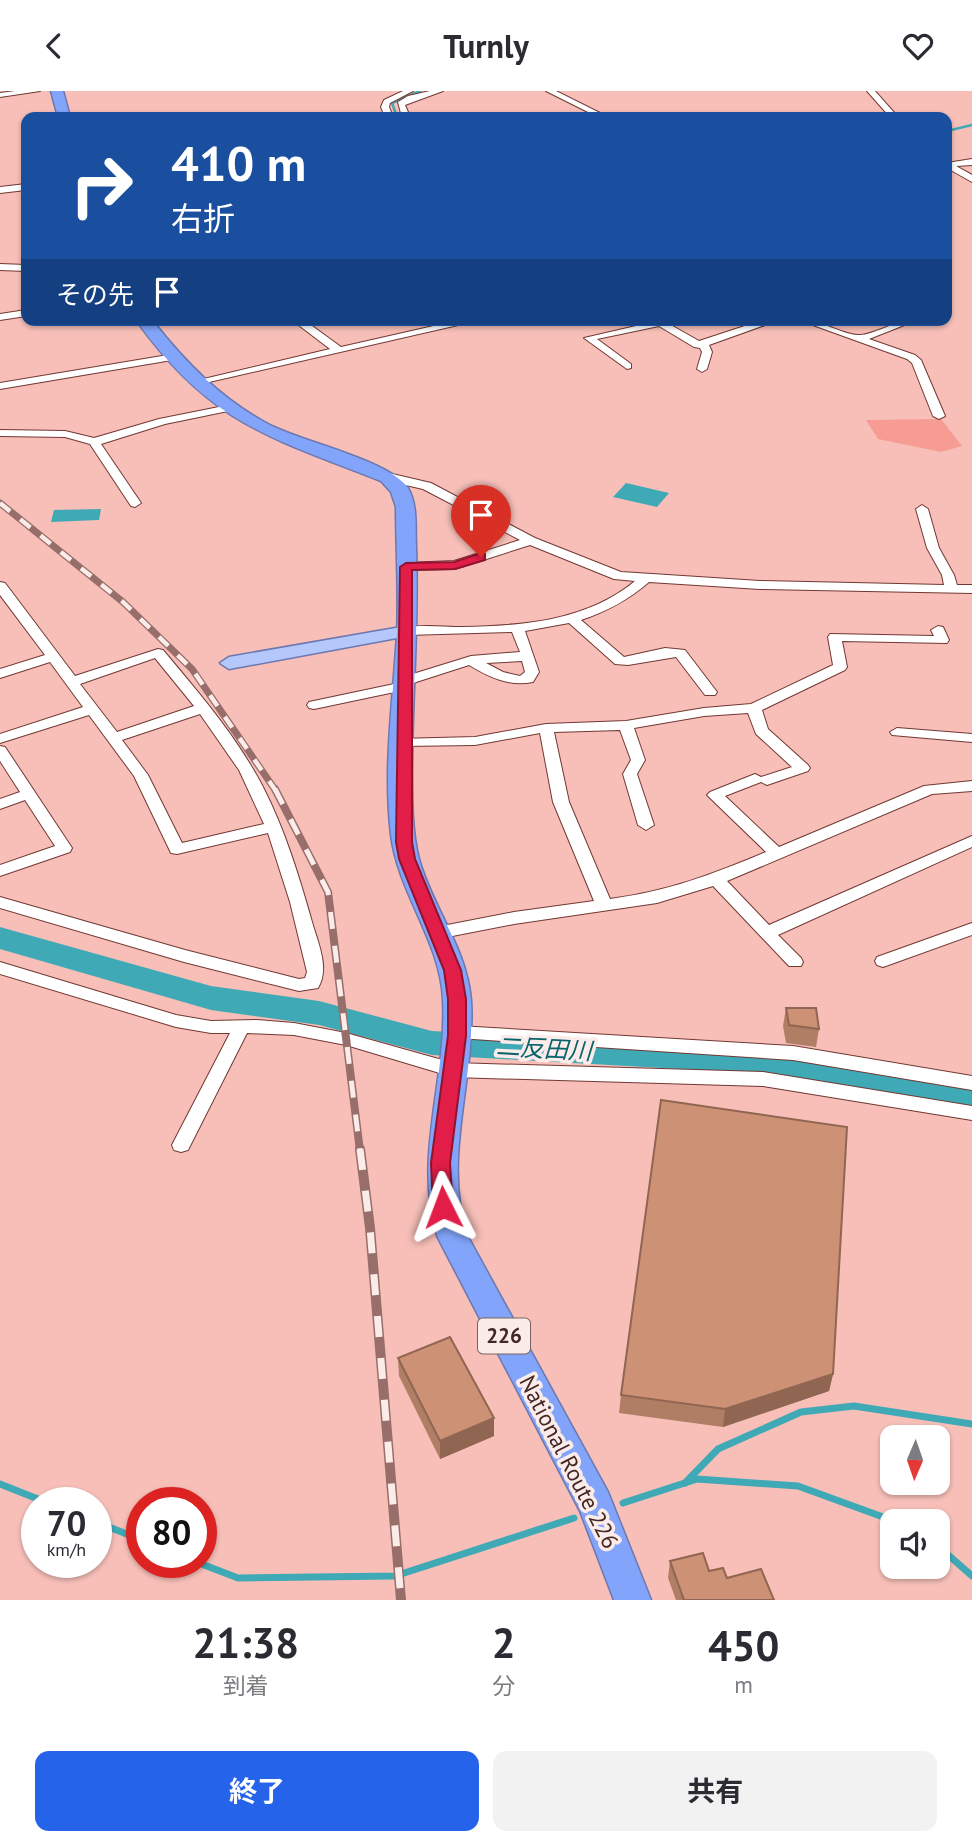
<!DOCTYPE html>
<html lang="ja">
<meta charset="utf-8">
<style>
:root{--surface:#fff;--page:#f2f2f3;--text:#2b2b33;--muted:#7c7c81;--accent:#2563eb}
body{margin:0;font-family:"PT Sans","Noto Sans JP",sans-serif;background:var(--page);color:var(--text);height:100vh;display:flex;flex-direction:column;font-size:26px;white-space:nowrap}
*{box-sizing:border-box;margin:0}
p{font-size:23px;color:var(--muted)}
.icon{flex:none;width:38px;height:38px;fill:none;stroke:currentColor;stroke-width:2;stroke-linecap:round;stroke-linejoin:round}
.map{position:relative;height:1509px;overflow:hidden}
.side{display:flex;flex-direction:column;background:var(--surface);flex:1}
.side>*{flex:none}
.hud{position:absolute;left:21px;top:21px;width:931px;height:214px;border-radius:14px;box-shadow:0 2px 5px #0004;background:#1a4fa0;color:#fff;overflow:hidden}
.needle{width:46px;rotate:182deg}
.buttons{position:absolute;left:880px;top:1334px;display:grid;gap:14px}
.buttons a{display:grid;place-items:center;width:70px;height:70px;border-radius:14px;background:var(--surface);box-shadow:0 2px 5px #0004;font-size:35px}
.speed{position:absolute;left:21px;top:1396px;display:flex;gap:14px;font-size:35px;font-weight:700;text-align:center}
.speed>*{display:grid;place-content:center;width:91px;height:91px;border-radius:50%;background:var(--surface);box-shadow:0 2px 5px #0004;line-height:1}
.speed small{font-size:18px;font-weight:400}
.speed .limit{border:10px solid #d22;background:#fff;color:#111}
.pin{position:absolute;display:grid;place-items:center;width:60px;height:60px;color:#fff;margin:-72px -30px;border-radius:50% 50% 50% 0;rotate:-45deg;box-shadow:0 0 7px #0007}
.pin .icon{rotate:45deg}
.me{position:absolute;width:77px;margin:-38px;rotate:357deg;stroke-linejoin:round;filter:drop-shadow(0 0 5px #0008)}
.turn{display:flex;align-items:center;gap:24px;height:147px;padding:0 35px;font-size:32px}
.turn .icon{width:91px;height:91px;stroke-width:2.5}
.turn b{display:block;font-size:49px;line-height:60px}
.then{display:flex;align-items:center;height:66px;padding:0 35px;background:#0003;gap:14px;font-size:26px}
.eta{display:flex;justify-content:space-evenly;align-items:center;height:119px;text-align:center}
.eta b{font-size:42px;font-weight:700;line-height:49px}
.action{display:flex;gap:14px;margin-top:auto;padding:14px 35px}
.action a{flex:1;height:80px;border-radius:14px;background:var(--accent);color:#fff;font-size:28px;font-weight:700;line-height:80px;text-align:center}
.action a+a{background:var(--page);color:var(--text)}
header{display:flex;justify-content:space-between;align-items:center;height:91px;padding:0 35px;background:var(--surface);font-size:32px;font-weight:700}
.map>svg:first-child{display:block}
.green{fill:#f69c92}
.water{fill:#40a9b6}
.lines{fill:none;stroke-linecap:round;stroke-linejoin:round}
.stream-far1{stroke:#40a9b6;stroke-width:2.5}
.stream{stroke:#40a9b6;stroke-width:7}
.river{fill:#40a9b6;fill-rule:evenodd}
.minor-casing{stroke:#723833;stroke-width:2}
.major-casing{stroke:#6c78af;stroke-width:3}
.highway-casing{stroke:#6c78af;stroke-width:3}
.minor{fill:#fff;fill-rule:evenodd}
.major{fill:#b4c8fc;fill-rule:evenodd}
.highway{fill:#82a4fa;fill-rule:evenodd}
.rail-far2-casing{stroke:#976e6a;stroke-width:7}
.rail-far1-casing{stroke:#976e6a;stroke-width:8}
.rail-casing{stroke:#976e6a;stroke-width:10}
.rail-far2{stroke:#fbecea;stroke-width:4.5;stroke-dasharray:13;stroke-linecap:butt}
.rail-far1{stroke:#fbecea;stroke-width:5;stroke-dasharray:17;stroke-linecap:butt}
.rail{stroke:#fbecea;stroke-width:7;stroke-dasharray:21;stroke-linecap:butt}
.wall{fill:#b07d65}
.shaded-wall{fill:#906652}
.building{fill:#cd9175;stroke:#906652;stroke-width:2}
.route{fill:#e11d48;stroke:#92132f;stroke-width:2}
.labels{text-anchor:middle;stroke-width:7;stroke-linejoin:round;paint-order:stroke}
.shield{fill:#fbecea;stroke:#7a625f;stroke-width:2}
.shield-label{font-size:21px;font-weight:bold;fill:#422724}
.street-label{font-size:23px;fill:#422724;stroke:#fbecea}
.water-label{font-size:24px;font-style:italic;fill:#08636d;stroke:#fbecea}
</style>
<header><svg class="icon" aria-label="back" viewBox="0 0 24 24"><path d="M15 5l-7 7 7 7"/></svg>Turnly<svg class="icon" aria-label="heart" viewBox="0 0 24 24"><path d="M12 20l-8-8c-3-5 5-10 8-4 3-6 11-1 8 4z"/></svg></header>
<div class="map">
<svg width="972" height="1509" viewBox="0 0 972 1509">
<rect width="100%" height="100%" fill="#f7bfb8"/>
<polygon class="green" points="941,328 962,355 941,361 878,348 866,329"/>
<g class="water">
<polygon points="626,392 669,402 657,416 613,406"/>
<polygon points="101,418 99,429 51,431 54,419"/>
</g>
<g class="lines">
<g class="stream-far1">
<polyline points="397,26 392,12 420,0"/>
<polyline points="947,40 972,34"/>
</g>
<g class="stream">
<polyline points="685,1392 718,1358 801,1321 854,1315 972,1333"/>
<polyline points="0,1393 48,1412"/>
<polyline points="623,1412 697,1388 798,1395 894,1430"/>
<polyline points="96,1431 142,1449"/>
<polyline points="938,1455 972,1485"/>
<polyline points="199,1472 238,1487 395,1485 574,1427"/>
</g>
<polygon class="river" points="0,836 211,895 319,910 432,940 768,957 972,991 972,1017 768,983 432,964 319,934 211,919 0,858"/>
<g class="minor-casing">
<g id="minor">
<polygon points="15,0 40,0 0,6 0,2"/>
<polygon points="403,0 413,0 390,12 389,16 393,26 385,26 381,16 384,9"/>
<polygon points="430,0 443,0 405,14 410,26 402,26 398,11 408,5"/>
<polygon points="546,0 556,0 608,26 598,26"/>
<polygon points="867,0 875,0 898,26 890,26"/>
<polygon points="972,68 972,74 956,75 972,84 972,91 947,77 947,72"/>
<polygon points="26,93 26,99 0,102 0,96"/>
<polygon points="0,173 26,174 26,180 0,179"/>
<polygon points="26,219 26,225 0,229 0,223"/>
<polygon points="292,229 304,229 341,256 460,229 480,229 196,294 191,291 330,258"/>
<polygon points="662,229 699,250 763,229 779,229 709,254 712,261 707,278 702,281 697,278 702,261 700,257 694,256 659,235 597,248 631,273 631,277 627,278 584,247"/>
<path d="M 799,229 C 823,229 840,243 858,244 C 872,245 895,229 917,229 L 869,248 L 915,264 L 921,269 L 945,325 L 939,328 L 933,325 L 912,272 L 907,268 Z"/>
<polygon points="174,263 178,264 178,268 0,298 0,292"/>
<polygon points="229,314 235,317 233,319 165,333 101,353 141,412 135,416 131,415 90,353 65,346 0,345 0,339 65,340 94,347 159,328"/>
<path d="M 388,382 L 431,392 L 535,447 L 621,481 L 760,490 L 944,494 L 942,484 L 927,457 L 916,418 L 922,414 L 928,418 L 939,457 L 954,484 L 957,494 L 972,494 L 972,502 L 760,498 L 649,491 C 628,509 608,520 581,529 L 624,566 L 665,557 L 685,559 L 717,601 L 715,604 L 705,604 L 676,566 L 628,574 L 615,573 L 569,532 L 525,540 L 539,581 L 533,591 C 509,596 489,586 469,574 L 410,593 L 409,598 L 314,618 L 309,617 L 307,614 L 309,611 L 399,592 L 400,587 L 471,565 L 520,561 L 512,541 L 407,544 L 402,543 L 400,540 L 402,537 C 421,533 443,536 462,536 C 522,535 587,530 635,490 L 614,488 L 530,454 L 455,478 L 401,479 L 400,476 L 406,472 L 454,470 L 520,449 L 423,398 L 384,389 L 384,383 ZM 522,570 L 525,581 L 520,585 L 503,581 L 486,572 Z"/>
<path d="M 0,491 L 5,492 L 75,585 L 158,558 L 163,559 C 199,602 237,646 263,696 C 285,739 299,785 312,831 C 318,852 330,877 318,897 L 299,900 L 184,871 L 0,817 L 0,806 L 185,859 L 299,888 L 305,887 L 307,881 L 290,811 L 268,742 L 177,763 L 171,762 L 134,685 L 89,624 L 0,652 L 0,643 L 83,616 L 50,571 L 0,587 L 0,578 L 45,564 L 0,504 ZM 155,567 L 194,615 L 117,641 L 80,593 ZM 200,623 L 239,679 L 264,733 L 182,752 L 148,684 L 122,649 Z"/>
<path d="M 938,535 L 943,536 L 949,549 L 947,552 L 842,550 L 847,576 L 845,579 L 762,619 L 768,638 L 808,674 L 810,677 L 808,680 L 767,694 L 761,691 L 725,705 L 779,756 L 924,695 L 972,690 L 972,700 L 932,703 L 727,790 L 769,834 L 972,745 L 972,756 L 778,844 L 801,867 L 803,871 L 801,875 L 789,875 L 713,795 L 657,812 L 514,833 L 437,848 L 429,842 L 437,836 L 514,821 L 594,810 L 553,711 L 540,642 L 475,654 L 403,655 L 396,651 L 398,648 L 475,646 L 546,633 L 626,630 L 704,617 L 751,613 L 833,574 L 828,546 L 830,543 L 934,545 L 931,539 ZM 748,622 L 756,643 L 792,676 L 761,686 L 755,683 L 710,701 L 707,704 L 766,761 C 711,784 669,800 610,808 L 569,711 L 554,641 L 620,639 L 631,669 L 623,683 L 638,734 L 646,739 L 654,734 L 637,683 L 645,669 L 634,637 L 704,625 Z"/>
<polygon points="897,637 972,643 972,651 892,644 890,641"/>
<polygon points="0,655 5,656 72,757 70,761 0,785 0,774 55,755 25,709 0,718 0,708 20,701 0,670"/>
<polygon points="972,832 972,844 883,876 877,874 875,870 877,866"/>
<polygon points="0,871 176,924 211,930 257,929 294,932 346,942 453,972 763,981 972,1015 972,1029 763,995 453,986 346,954 294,944 247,942 188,1059 181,1061 174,1059 172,1054 230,942 211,942 176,936 0,883"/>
<polygon points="458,935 793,955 972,985 972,999 793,969 458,947 452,946 449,941 452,936"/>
</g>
</g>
<g class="major-casing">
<polygon id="major" points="407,535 413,536 416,540 413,544 229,578 220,572 229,566"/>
</g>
<g class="highway-casing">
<g id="highway">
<polygon points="51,0 63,0 70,26 58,26"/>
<path d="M 136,229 L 152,229 C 185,271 221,308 268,333 C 302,351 389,369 408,397 C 418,414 415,437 416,455 C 419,531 412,606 412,682 C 412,709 412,741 419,768 C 432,816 467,857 471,909 C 476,988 442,1066 467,1144 L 608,1401 L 651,1509 L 614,1509 L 580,1420 L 437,1145 C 413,1066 447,989 443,909 C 441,851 398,802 391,744 C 383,677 393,610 397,543 C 399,501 396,458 396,416 L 391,401 L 381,390 C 270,346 210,333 136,229 Z"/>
</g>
</g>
<use href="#minor" class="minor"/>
<use href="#major" class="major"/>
<use href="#highway" class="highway"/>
<g class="rail-far2-casing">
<polyline id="rail-far2" points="0,412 123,511 192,578 276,700"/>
</g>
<g class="rail-far1-casing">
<polyline id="rail-far1" points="275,698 328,801 360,1060"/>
</g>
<g class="rail-casing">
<polyline id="rail" points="360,1058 370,1137 401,1509"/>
</g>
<use href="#rail-far2" class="rail-far2"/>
<use href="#rail-far1" class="rail-far1"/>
<use href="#rail" class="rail"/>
</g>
<g class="wall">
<polygon points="786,917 819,938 816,956 786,952 783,935"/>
<polygon points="398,1267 494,1327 494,1345 440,1368 399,1285"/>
<polygon points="833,1283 829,1300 723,1336 619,1322 621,1304"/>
<polygon points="670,1470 709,1480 727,1487 774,1509 676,1509 668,1487"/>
</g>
<g class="shaded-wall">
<polygon points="833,1283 829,1300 723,1336 725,1318"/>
<polygon points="494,1327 494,1345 440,1368 440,1350"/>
</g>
<g class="building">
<polygon points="786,917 816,917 819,938 789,934"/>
<polygon points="661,1009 847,1036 833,1283 725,1318 621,1304"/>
<polygon points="450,1246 494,1327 440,1350 398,1267"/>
<polygon points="703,1462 709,1480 723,1477 727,1487 761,1478 774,1509 684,1509 670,1470"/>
</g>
<polygon class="route" points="481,462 485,463 485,469 455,478 412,479 412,751 415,768 461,879 466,908 466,945 450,1072 453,1116 450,1122 436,1122 433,1116 431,1072 448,945 448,908 444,879 399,768 396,751 400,476 406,472 454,471"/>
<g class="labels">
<rect class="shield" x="478" y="1227.5" width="52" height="35" rx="5"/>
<g class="shield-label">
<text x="504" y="1252">226</text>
</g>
<g class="street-label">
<text transform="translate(569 1371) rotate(63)" y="8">National Route 226</text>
</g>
<g class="water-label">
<text transform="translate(544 958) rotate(3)" y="8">二反田川</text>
</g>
</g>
</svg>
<div class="buttons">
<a><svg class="needle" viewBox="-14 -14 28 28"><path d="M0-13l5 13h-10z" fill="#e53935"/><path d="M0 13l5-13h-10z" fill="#7c7c81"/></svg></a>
<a><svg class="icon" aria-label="sound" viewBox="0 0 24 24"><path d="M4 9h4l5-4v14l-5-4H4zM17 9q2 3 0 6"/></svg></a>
</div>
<div class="speed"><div>70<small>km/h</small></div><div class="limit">80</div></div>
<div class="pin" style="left:481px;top:466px;background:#d93025"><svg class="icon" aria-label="arrive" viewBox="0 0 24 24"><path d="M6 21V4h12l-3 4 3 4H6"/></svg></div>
<svg class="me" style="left:443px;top:1116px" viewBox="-20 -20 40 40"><path d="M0-17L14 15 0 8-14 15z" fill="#e11d48" stroke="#fff" stroke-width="4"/></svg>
<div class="hud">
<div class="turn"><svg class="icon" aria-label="right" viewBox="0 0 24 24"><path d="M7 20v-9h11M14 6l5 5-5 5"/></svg><div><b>410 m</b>右折</div></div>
<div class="then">その先<svg class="icon" aria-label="arrive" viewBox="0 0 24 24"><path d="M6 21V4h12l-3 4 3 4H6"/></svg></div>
</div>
</div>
<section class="side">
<div class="eta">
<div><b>21:38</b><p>到着</p></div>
<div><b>2</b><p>分</p></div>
<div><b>450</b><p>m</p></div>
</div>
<div class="action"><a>終了</a><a>共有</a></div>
</section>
